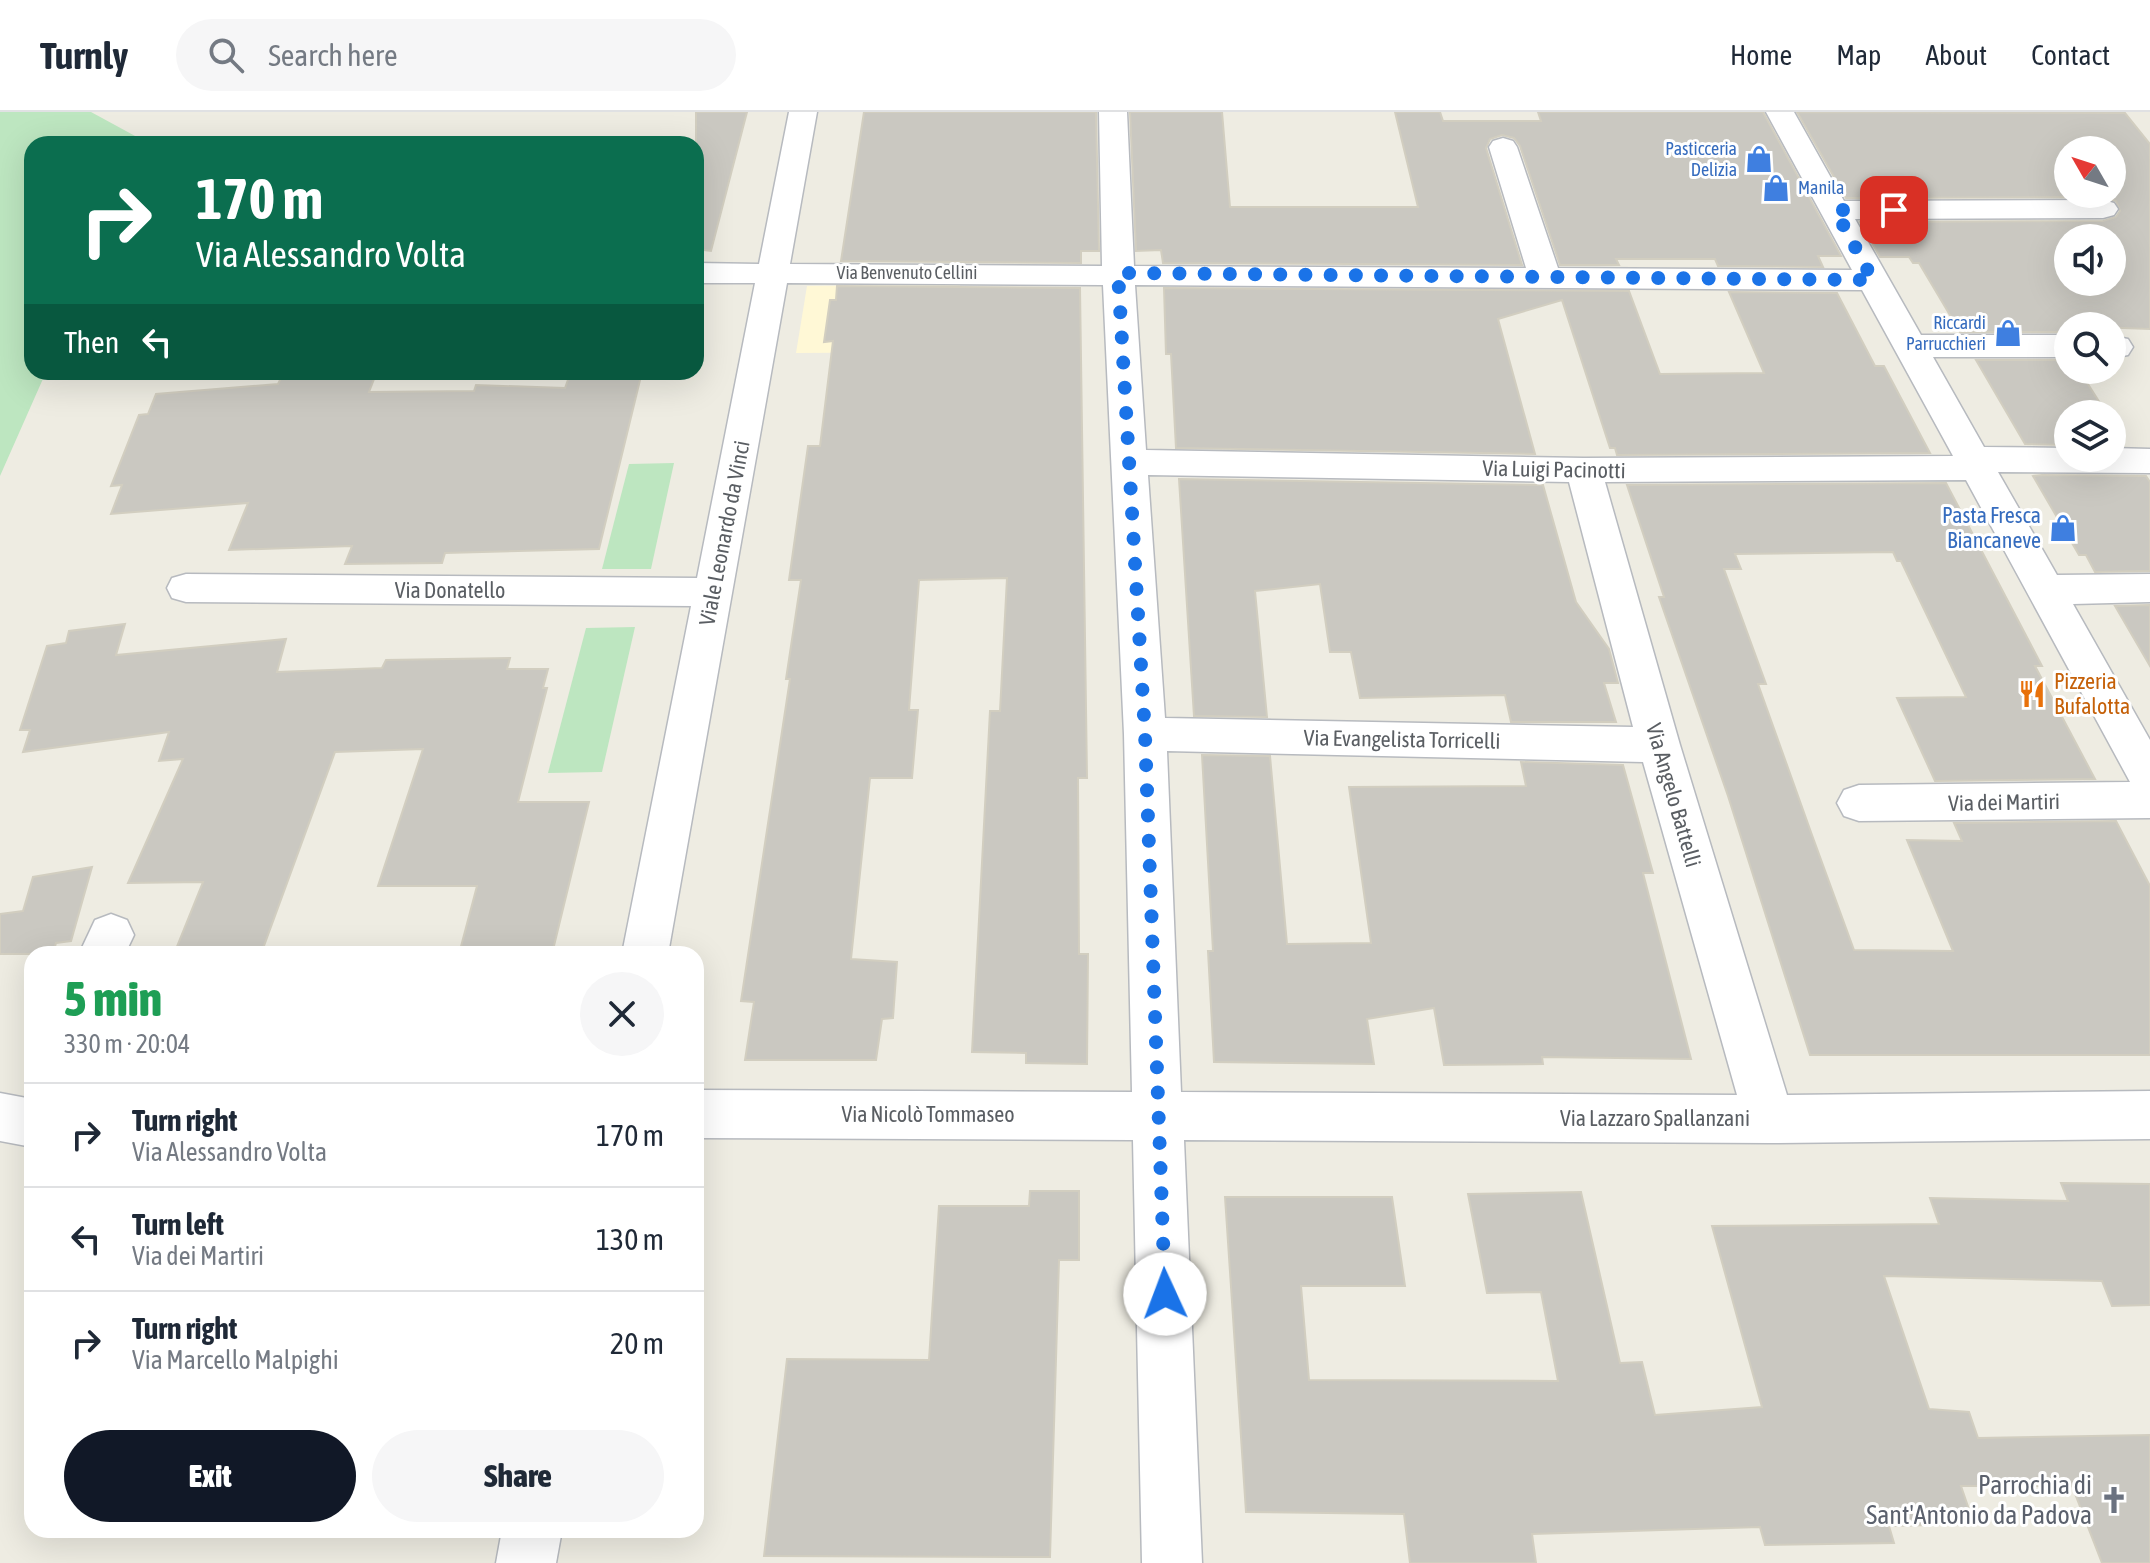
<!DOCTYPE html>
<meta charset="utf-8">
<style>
:root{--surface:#fff;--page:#f6f6f7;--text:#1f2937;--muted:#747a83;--line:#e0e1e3;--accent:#111827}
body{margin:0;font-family:"Asap Condensed",sans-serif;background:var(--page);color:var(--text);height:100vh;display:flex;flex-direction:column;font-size:30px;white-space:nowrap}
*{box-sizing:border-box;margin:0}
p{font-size:26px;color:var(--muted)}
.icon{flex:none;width:44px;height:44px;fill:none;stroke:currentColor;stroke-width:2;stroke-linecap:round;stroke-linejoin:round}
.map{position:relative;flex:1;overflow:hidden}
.details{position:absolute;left:24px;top:834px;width:680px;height:592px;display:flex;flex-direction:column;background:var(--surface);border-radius:24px;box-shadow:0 8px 32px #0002}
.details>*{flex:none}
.banner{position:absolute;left:24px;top:24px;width:680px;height:244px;border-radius:24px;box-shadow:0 8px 32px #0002;background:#0b6e4f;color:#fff;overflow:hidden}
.needle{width:52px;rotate:309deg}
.buttons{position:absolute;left:2054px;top:24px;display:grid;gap:16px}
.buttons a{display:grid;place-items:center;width:72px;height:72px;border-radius:50%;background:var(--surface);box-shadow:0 8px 32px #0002;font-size:40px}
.pin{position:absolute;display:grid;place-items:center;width:68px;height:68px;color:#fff;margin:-34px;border-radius:16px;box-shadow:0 4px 12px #0006}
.me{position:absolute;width:88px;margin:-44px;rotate:358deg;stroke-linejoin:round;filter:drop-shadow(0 0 6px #0008)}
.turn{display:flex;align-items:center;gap:28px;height:168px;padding:0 40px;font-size:36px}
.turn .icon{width:104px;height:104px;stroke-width:2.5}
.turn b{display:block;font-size:56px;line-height:68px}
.then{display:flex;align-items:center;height:76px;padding:0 40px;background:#0003;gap:16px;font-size:30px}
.round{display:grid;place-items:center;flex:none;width:84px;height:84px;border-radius:42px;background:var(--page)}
.headline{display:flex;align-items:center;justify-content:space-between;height:136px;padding:0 40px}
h1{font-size:48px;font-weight:800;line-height:60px;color:#1e9e55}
.button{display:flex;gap:16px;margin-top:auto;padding:16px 40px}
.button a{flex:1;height:92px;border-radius:48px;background:var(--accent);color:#fff;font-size:32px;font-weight:800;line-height:92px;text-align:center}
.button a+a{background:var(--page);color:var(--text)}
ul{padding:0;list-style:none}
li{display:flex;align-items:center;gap:24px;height:104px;padding:0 40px;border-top:2px solid var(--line)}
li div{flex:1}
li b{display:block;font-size:30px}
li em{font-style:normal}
header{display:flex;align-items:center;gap:48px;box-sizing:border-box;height:112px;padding:0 40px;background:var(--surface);border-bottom:2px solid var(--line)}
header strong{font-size:38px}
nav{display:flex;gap:44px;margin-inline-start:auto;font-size:28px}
.search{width:560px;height:72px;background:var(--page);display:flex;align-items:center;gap:20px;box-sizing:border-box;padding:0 28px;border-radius:44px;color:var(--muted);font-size:30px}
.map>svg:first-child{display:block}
.commercial{fill:#fff8d6}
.green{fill:#bde6c0}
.building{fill:#cac8c1;stroke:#d2cec0;stroke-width:2;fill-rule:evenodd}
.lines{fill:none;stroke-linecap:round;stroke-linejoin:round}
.minor-casing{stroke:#b7babf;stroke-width:3}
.minor{fill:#fff;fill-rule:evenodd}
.route{stroke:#1a73e8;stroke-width:14;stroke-dasharray:0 25.2}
.labels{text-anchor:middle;stroke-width:6;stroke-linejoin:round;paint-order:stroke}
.far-shop-label{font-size:18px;fill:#366cbe;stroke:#fff;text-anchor:end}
.far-street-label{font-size:18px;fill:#5a5e63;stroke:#fff}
.street-label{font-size:22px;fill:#5a5e63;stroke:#fff}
.shop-label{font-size:22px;fill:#366cbe;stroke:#fff;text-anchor:end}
.food-label{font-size:22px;fill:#c56008;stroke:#fff;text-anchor:start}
.near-worship-label{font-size:26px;fill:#5b616d;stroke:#fff;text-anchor:end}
</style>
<header>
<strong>Turnly</strong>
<div class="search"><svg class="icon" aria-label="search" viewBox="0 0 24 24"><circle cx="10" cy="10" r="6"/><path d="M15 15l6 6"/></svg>Search here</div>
<nav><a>Home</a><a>Map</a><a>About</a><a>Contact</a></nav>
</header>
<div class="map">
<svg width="2150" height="1451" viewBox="0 0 2150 1451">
<rect width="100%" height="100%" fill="#eeece2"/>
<polygon class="commercial" points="960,173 955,240 796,241 807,174"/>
<g class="green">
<polygon points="0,0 91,0 148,31 32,32 32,260 46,260 0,364"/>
<polygon points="674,351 651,457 602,457 629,352"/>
<polygon points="635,515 602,660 548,661 586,516"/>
</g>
<g class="building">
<polygon points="696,0 747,0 711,139 696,137"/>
<polygon points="864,0 1096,0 1099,139 1081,139 1081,151 841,149"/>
<polygon points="1130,0 1222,0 1230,95 1418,95 1395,0 1440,0 1443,9 1541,9 1538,0 1763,0 1841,144 1818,144 1823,155 1718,154 1715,147 1616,147 1619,153 1560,153 1520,34 1514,26 1502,23 1490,27 1486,36 1522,153 1163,151 1161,138 1136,139"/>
<path d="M 1797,0 L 2125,1 L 2150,32 L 2150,217 L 2068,214 L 2064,217 L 2066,220 L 1960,220 L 1919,151 L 1913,151 L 1909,145 L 1880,145 L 1860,110 L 2103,109 L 2116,105 L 2120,99 L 2116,89 L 2103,85 L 1846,86 ZM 2068,38 L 2112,38 L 2112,82 L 2068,82 ZM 2068,126 L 2112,126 L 2112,170 L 2068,170 Z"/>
<polygon points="837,174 1080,176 1087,666 1078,666 1079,842 1088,842 1087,952 1026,951 1026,941 972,940 990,599 1000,599 1007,466 919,468 909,598 918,598 912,666 870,666 851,847 897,850 893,906 882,907 876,948 745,948 754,890 741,889 790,567 786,567 801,468 789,468 808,334 820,334 833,229 824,230 830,188 836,188"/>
<polygon points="1164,176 1629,179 1660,262 1764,261 1729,180 1837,181 1875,254 1884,254 1930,341 1617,343 1615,336 1610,336 1562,188 1498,207 1535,342 1176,336 1171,242 1166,242"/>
<polygon points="1976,248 2068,248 2068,258 2079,258 2107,302 2068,302 2068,333 2025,332"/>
<polygon points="376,262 369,280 474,279 476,273 565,276 569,265 641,264 599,437 445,441 442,451 345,452 352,434 229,438 248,391 111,402 122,373 111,374 139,303 148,302 156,282 278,272 281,266 291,266 292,263"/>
<polygon points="2042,363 2146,364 2150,370 2150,459 2095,460 2086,443 2079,443 2033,364"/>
<polygon points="1179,367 1543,373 1576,490 1609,537 1618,571 1604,571 1616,610 1511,610 1505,583 1360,586 1351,540 1330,540 1320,472 1255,479 1267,605 1194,604"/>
<polygon points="1946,371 2042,554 2035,554 2095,667 1935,669 1897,586 1966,585 1901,449 1897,449 1893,440 1735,442 1741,457 1724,457 1766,572 1758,572 1812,723 1854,838 1953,839 1907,728 1962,729 1954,711 2116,709 2150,774 2150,943 1810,943 1728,684 1659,485 1664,485 1627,373"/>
<polygon points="2150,493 2150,554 2115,494"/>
<polygon points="125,512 116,543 286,527 277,560 382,556 386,548 510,546 507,557 548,557 543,576 547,576 518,690 589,690 552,842 459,842 477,774 378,774 423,637 335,640 261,842 174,842 203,770 128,771 183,647 159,649 169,620 23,640 30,618 20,618 47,534 66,531 69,519"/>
<polygon points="1202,643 1270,644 1287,832 1371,831 1349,675 1526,674 1521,650 1623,653 1653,761 1643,761 1691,947 1542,945 1543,952 1444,953 1434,896 1367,907 1374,952 1214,950 1208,839 1213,839"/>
<polygon points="92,755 71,829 56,831 53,842 0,842 0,802 23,799 33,765"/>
<polygon points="2061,1071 2150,1072 2150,1193 2112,1194 2102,1169 1884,1164 1929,1297 1969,1300 1978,1326 2150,1323 2150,1451 2102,1451 2072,1374 1961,1374 1974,1412 1889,1414 1894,1431 1765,1433 1760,1415 1532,1422 1536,1451 1410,1451 1404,1402 1246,1400 1225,1085 1392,1085 1405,1174 1301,1174 1309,1268 1558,1269 1541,1180 1487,1181 1468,1082 1581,1080 1620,1251 1642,1250 1655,1303 1762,1295 1712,1114 1939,1112 1930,1086 2068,1089"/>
<polygon points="1030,1079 1079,1079 1079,1148 1059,1148 1050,1445 764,1444 787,1247 929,1248 939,1094 1029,1094"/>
</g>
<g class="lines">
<g class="minor-casing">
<g id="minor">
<path d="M 789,0 L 817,0 L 790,152 L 1102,154 L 1099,0 L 1127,0 L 1134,154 L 1526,156 L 1489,35 L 1493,29 L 1503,26 L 1513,29 L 1517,35 L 1558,156 L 1852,158 L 1766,0 L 1794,0 L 1844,89 L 2103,88 L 2114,91 L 2118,97 L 2114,103 L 2103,106 L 1855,107 L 1921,223 L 2068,223 L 2068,245 L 1933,245 L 1984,335 L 2068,336 L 2068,346 L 2112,346 L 2112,336 L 2150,337 L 2150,361 L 1998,360 L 2057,463 L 2150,462 L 2150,490 L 2073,492 L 2150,628 L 2150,706 L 1859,709 L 1844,704 L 1837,691 L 1844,678 L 1859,673 L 2130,670 L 1966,368 L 1605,370 L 1680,633 L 1787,983 L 2150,979 L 2150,1027 L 1769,1031 L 1184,1028 L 1202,1451 L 1142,1451 L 1133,1028 L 696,1026 L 696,978 L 1132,980 L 1124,622 L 1103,173 L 787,171 L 668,842 L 622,842 L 691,494 L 186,490 L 172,486 L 167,476 L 172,466 L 186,462 L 697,466 L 755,171 L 696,171 L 696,151 L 759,152 ZM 1135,173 L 1862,178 L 1953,344 L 1584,346 L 1146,338 ZM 1148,363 L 1569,370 L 1633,615 L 1165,606 ZM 1167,639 L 1643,650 L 1737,983 L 1181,980 Z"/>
<polygon points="2112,224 2128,227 2133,235 2128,243 2112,246"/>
<polygon points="111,802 127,808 134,823 125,842 79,842 95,808"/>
<polygon points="0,981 32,987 32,1035 0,1029"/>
<polygon points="502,1418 562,1418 556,1451 496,1451"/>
</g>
</g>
<use href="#minor" class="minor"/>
</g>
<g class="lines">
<polyline class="route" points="1165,1182 1145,622 1118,161 1873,168 1835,98 1894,98"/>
</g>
<defs>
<g id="shop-bare" transform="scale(2.16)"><path d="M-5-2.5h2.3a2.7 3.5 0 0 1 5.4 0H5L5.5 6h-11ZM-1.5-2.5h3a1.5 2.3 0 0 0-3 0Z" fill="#3f7fe0" stroke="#fff" stroke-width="2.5" paint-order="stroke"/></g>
<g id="restaurant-bare" transform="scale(2.16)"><path d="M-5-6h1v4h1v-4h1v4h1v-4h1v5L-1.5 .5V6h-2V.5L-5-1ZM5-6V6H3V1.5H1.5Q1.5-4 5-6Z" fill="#e8710a" stroke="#fff" stroke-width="2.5" paint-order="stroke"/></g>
<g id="church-bare" transform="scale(2.16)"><path d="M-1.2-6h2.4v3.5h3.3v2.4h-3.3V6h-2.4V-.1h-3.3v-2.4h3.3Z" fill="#6b7280" stroke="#fff" stroke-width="2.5" paint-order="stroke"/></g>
</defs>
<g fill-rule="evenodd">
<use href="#shop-bare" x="1759" y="47"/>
<use href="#shop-bare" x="1776" y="76"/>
<use href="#shop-bare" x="2008" y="221"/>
<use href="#shop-bare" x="2063" y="416"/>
<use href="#restaurant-bare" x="2032" y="582"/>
<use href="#church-bare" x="2114" y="1388"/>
</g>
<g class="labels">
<g class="far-shop-label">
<text x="1737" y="43">Pasticceria<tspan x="1737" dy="21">Delizia</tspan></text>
<text x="1798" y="82" text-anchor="start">Manila</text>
<text x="1986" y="217">Riccardi<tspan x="1986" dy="21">Parrucchieri</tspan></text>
</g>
<g class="far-street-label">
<text x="907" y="167">Via Benvenuto Cellini</text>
</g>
<g class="street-label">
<text transform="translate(1554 357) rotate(1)" y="8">Via Luigi Pacinotti</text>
<text transform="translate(724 421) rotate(-79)" y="8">Viale Leonardo da Vinci</text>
<text x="450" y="486">Via Donatello</text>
<text transform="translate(1402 627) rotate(1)" y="8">Via Evangelista Torricelli</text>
<text transform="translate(1674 683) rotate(74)" y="8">Via Angelo Battelli</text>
<text transform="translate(2004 690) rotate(-1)" y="8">Via dei Martiri</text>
<text x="928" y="1010">Via Nicolò Tommaseo</text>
<text x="1655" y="1014">Via Lazzaro Spallanzani</text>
</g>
<g class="shop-label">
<text x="2041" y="411">Pasta Fresca<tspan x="2041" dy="25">Biancaneve</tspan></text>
</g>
<g class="food-label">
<text x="2054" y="577">Pizzeria<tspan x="2054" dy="25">Bufalotta</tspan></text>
</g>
<g class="near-worship-label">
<text x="2092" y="1382">Parrochia di<tspan x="2092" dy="30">Sant'Antonio da Padova</tspan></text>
</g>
</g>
</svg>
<div class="buttons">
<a><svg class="needle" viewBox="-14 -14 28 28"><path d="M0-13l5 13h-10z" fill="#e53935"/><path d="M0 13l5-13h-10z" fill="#747a83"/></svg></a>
<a><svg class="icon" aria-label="sound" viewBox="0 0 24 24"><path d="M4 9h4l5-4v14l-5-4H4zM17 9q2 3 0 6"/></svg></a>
<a><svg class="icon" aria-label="search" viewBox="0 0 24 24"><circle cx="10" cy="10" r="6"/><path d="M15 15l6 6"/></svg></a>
<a><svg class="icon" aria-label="layers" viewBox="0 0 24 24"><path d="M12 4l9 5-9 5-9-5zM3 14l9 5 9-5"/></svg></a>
</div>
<div class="pin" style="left:1894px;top:98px;background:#d93025"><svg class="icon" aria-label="arrive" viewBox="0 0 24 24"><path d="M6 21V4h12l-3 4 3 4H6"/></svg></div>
<svg class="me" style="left:1165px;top:1182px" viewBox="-20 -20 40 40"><circle r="19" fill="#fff"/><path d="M0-13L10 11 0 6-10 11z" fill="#1a73e8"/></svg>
<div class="banner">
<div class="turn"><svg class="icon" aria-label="right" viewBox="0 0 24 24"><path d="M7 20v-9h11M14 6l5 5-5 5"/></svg><div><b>170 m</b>Via Alessandro Volta</div></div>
<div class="then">Then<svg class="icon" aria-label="left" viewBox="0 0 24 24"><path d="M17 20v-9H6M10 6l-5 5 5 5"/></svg></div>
</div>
<section class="details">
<div class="headline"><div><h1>5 min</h1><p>330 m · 20:04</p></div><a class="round"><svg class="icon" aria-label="close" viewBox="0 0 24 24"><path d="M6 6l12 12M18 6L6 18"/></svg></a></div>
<ul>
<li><svg class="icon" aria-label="right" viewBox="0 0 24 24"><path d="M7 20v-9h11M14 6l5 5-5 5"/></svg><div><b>Turn right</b><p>Via Alessandro Volta</p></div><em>170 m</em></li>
<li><svg class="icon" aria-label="left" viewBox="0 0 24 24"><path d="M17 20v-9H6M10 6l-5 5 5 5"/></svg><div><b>Turn left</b><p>Via dei Martiri</p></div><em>130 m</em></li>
<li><svg class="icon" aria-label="right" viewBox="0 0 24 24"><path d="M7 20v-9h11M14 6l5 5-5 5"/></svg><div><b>Turn right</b><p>Via Marcello Malpighi</p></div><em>20 m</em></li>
</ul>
<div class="button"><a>Exit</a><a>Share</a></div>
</section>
</div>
